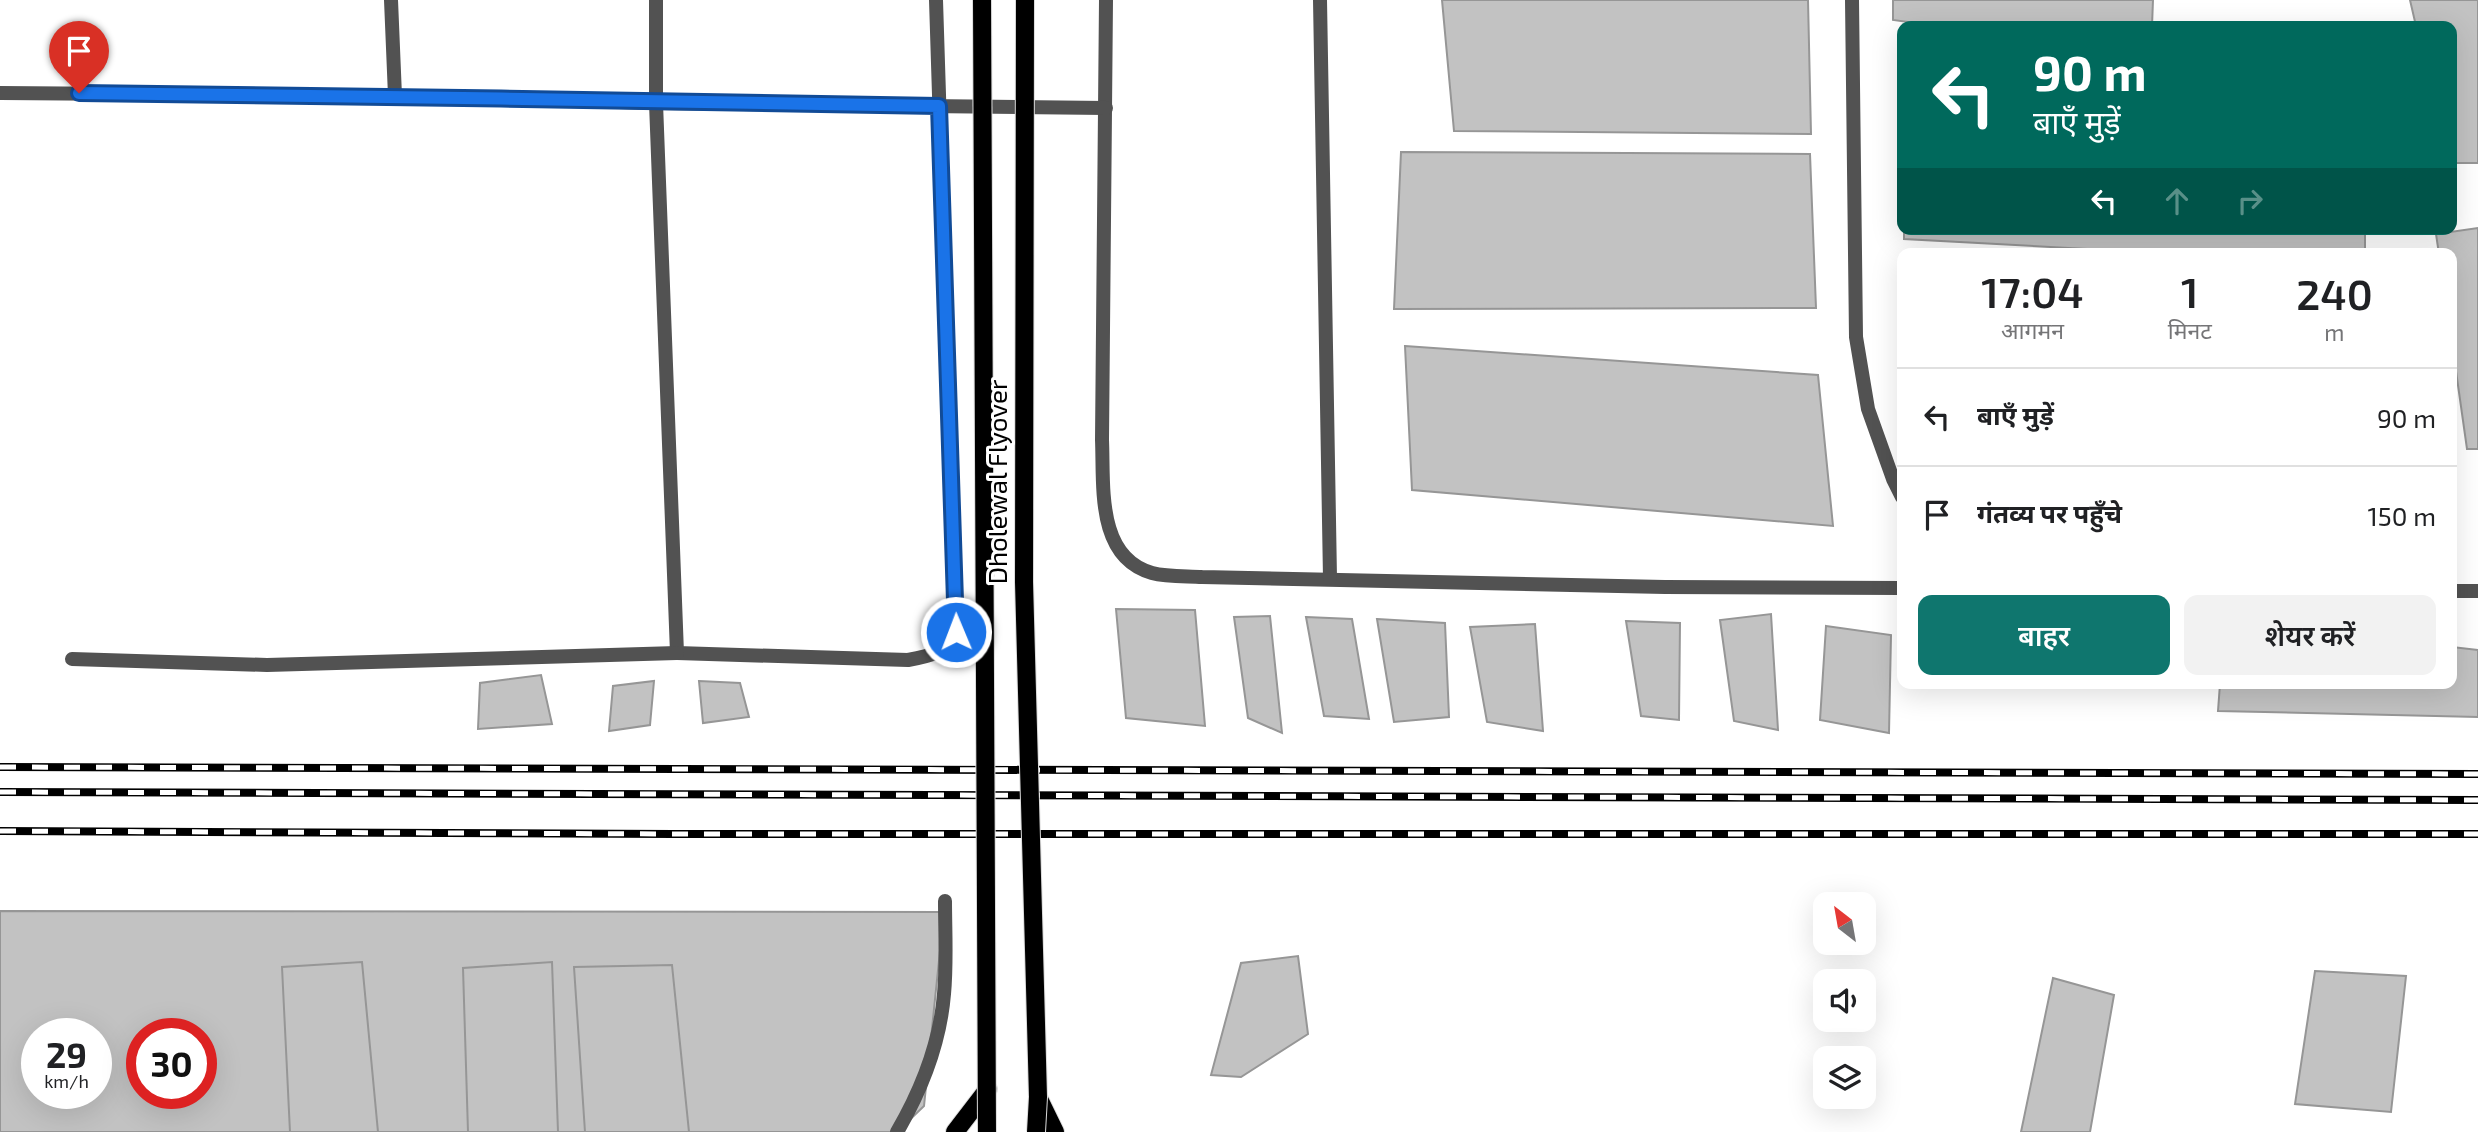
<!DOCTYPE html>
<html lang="hi">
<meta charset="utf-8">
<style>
:root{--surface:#fff;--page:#f2f2f2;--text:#202124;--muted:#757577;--line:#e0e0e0;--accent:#0f766e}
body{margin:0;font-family:"Exo 2","Noto Sans Devanagari",sans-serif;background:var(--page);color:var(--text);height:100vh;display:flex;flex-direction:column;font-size:26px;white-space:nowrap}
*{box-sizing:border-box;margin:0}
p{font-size:23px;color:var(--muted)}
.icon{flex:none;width:38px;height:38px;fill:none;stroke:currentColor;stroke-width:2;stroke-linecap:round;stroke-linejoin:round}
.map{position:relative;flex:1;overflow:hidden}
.drawer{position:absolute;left:1897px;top:248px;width:560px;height:441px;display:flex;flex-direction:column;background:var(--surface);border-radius:14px;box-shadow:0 7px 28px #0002}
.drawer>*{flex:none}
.hud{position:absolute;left:1897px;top:21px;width:560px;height:214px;border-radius:14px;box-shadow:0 7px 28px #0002;background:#00695c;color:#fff;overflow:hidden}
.needle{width:46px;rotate:329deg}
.controls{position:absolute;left:1813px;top:892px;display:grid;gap:14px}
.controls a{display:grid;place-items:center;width:63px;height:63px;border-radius:14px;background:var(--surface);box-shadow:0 7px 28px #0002;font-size:35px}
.speed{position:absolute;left:21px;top:1018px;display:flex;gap:14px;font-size:35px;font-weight:700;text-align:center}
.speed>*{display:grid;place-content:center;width:91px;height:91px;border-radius:50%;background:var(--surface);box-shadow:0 7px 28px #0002;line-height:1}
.speed small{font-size:18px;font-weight:400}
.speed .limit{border:10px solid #d22;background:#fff;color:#111}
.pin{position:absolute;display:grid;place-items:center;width:60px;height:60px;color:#fff;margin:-72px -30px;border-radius:50% 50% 50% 0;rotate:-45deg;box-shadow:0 0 7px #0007}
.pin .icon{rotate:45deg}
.me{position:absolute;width:77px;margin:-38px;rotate:359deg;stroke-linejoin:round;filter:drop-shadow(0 0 5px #0008)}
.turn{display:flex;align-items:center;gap:24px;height:147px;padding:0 21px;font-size:32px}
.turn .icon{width:91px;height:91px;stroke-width:2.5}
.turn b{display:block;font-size:49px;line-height:60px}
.lanes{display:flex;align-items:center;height:66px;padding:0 21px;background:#0003;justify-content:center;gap:35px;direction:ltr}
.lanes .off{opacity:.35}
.eta{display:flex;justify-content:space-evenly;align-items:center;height:119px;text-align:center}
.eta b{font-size:42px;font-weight:600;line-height:49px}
.primary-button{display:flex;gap:14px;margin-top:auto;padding:14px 21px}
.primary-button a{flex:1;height:80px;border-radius:14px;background:var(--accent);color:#fff;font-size:28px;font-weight:600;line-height:80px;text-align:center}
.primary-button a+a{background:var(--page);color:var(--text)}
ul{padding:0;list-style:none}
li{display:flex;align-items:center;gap:21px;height:98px;padding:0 21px;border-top:2px solid var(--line)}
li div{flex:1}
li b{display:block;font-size:26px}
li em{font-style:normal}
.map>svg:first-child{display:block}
.building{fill:#c2c2c2;stroke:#969696;stroke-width:2;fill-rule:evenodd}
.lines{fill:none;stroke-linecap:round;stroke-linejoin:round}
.primary-casing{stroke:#dbdbdb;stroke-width:20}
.lane{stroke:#525252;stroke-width:14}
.street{stroke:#525252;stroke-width:14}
.primary{stroke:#000;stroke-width:18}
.rail-casing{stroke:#000;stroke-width:8}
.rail{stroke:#fff;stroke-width:5;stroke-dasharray:16;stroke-linecap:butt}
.primary-bridge-casing{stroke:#dbdbdb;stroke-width:20;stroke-linecap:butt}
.primary-bridge{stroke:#000;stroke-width:18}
.route-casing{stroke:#114b97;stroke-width:18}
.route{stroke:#1a73e8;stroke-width:12}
.labels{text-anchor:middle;stroke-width:6;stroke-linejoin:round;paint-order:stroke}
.street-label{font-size:26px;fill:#000;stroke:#fff}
</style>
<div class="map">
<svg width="2478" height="1132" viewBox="0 0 2478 1132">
<rect width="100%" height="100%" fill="#fff"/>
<g class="building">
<polygon points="1442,0 1808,0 1811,134 1454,131"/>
<polygon points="1893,0 2153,0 2152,26 1937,26 1893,20"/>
<polygon points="2410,0 2478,0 2478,163 2452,163 2452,26 2416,26"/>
<polygon points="1401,152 1810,154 1816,308 1394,309"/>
<polygon points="2478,228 2478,449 2467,449 2452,343 2452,254 2439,254 2436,234"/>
<polygon points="1904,229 2365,229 2365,254 2179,254 1904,239"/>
<polygon points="1405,346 1818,375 1833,526 1412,490"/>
<polygon points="1116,609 1195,610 1205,726 1126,718"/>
<polygon points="1771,614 1778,730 1734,721 1720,620"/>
<polygon points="1270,616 1282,733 1248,718 1234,617"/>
<polygon points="1306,617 1352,619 1369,719 1324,716"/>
<polygon points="1377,619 1445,623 1449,717 1394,722"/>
<polygon points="1626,621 1680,623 1679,720 1641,716"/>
<polygon points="1535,624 1543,731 1487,722 1470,627"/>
<polygon points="1826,626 1891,635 1889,733 1820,720"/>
<polygon points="2452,647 2478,650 2478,717 2218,711 2220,684 2452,684"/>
<polygon points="541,675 552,724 478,729 480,683"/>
<polygon points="654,681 650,725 609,731 613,686"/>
<polygon points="699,681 740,683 749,717 703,723"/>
<path d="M 0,911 L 944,912 L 924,1106 L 897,1132 L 0,1132 ZM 37,1034 L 96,1034 L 96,1094 L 37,1094 ZM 142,1034 L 201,1034 L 201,1094 L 142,1094 Z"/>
<polygon points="1298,956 1308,1034 1241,1077 1211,1075 1241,963"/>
<polygon points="362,962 378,1132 290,1132 282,967"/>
<polygon points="552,962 558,1132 468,1132 463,968"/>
<polygon points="672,965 689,1132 585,1132 574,967"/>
<polygon points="2315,971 2406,976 2391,1112 2295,1104"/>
<polygon points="2053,978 2114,995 2090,1132 2021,1132"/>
</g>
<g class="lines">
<g class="primary-casing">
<g id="primary">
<polyline points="1038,1097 1055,1132"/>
<polyline points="955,1132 988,1089"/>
</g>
</g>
<g class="lane">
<path d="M 1106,0 L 1102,440 C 1104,486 1096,557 1152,573 C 1167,577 1186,576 1202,577 L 1665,587 L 1902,588"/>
<polyline points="1320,0 1330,578"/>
<polyline points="1852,0 1856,337 1868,409 1893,479 1902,497"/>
<polyline points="2452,591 2478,591"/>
</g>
<g class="street">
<polyline points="391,0 395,96"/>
<path d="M 656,0 L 656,103 L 677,653 L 908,660 C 930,656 946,653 956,632 L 936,0"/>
<polyline points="0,93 395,96 656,103 1106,108"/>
<polyline points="72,659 267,665 677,653"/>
<path d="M 897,1132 C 922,1089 940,1043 944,994 C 947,963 945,931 945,901"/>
</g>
<use href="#primary" class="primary"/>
<g class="rail-casing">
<g id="rail">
<polyline points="0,767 2478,774"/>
<polyline points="0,792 2478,800"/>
<polyline points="0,831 674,834 2478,834"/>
</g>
</g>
<use href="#rail" class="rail"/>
<g class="primary-bridge-casing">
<g id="primary-bridge">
<polyline points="982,0 987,1132"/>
<polyline points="1025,0 1024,582 1038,1097 1036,1132"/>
</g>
</g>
<use href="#primary-bridge" class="primary-bridge"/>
</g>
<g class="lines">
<g class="route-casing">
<path id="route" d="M 79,93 C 366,95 652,102 939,106 L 956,632"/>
</g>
<use href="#route" class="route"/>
</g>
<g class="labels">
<g class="street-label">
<text transform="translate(998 482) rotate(-90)" y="9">Dholewal Flyover</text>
</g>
</g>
</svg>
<div class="controls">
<a><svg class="needle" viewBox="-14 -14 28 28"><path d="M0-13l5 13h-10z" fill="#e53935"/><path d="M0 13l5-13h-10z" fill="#757577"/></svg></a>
<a><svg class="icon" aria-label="sound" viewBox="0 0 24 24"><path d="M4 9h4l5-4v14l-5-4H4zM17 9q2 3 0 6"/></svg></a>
<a><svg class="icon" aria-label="layers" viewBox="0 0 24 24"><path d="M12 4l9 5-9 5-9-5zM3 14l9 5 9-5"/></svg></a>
</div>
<div class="speed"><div>29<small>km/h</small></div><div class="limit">30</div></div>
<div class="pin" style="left:79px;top:93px;background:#d93025"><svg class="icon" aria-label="arrive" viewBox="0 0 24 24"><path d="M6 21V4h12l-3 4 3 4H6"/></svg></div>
<svg class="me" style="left:956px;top:632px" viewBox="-20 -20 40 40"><circle r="17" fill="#1a73e8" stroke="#fff" stroke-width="3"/><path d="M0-11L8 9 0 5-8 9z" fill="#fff"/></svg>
<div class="hud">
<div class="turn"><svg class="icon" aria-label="left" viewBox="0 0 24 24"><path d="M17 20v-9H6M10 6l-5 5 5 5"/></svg><div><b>90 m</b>बाएँ मुड़ें</div></div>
<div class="lanes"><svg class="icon" aria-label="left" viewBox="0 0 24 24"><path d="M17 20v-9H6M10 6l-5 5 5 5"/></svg><svg class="icon off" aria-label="ahead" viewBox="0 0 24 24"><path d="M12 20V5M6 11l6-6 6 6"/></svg><svg class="icon off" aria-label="right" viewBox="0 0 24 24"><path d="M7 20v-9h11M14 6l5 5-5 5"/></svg></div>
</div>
<section class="drawer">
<div class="eta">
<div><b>17:04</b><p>आगमन</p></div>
<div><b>1</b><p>मिनट</p></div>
<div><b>240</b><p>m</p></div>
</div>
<ul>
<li><svg class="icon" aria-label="left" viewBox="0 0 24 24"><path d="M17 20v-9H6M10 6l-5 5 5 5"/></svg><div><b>बाएँ मुड़ें</b></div><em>90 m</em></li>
<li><svg class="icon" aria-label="arrive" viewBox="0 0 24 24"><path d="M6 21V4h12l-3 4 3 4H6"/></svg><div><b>गंतव्य पर पहुँचे</b></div><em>150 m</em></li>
</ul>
<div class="primary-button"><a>बाहर</a><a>शेयर करें</a></div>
</section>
</div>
